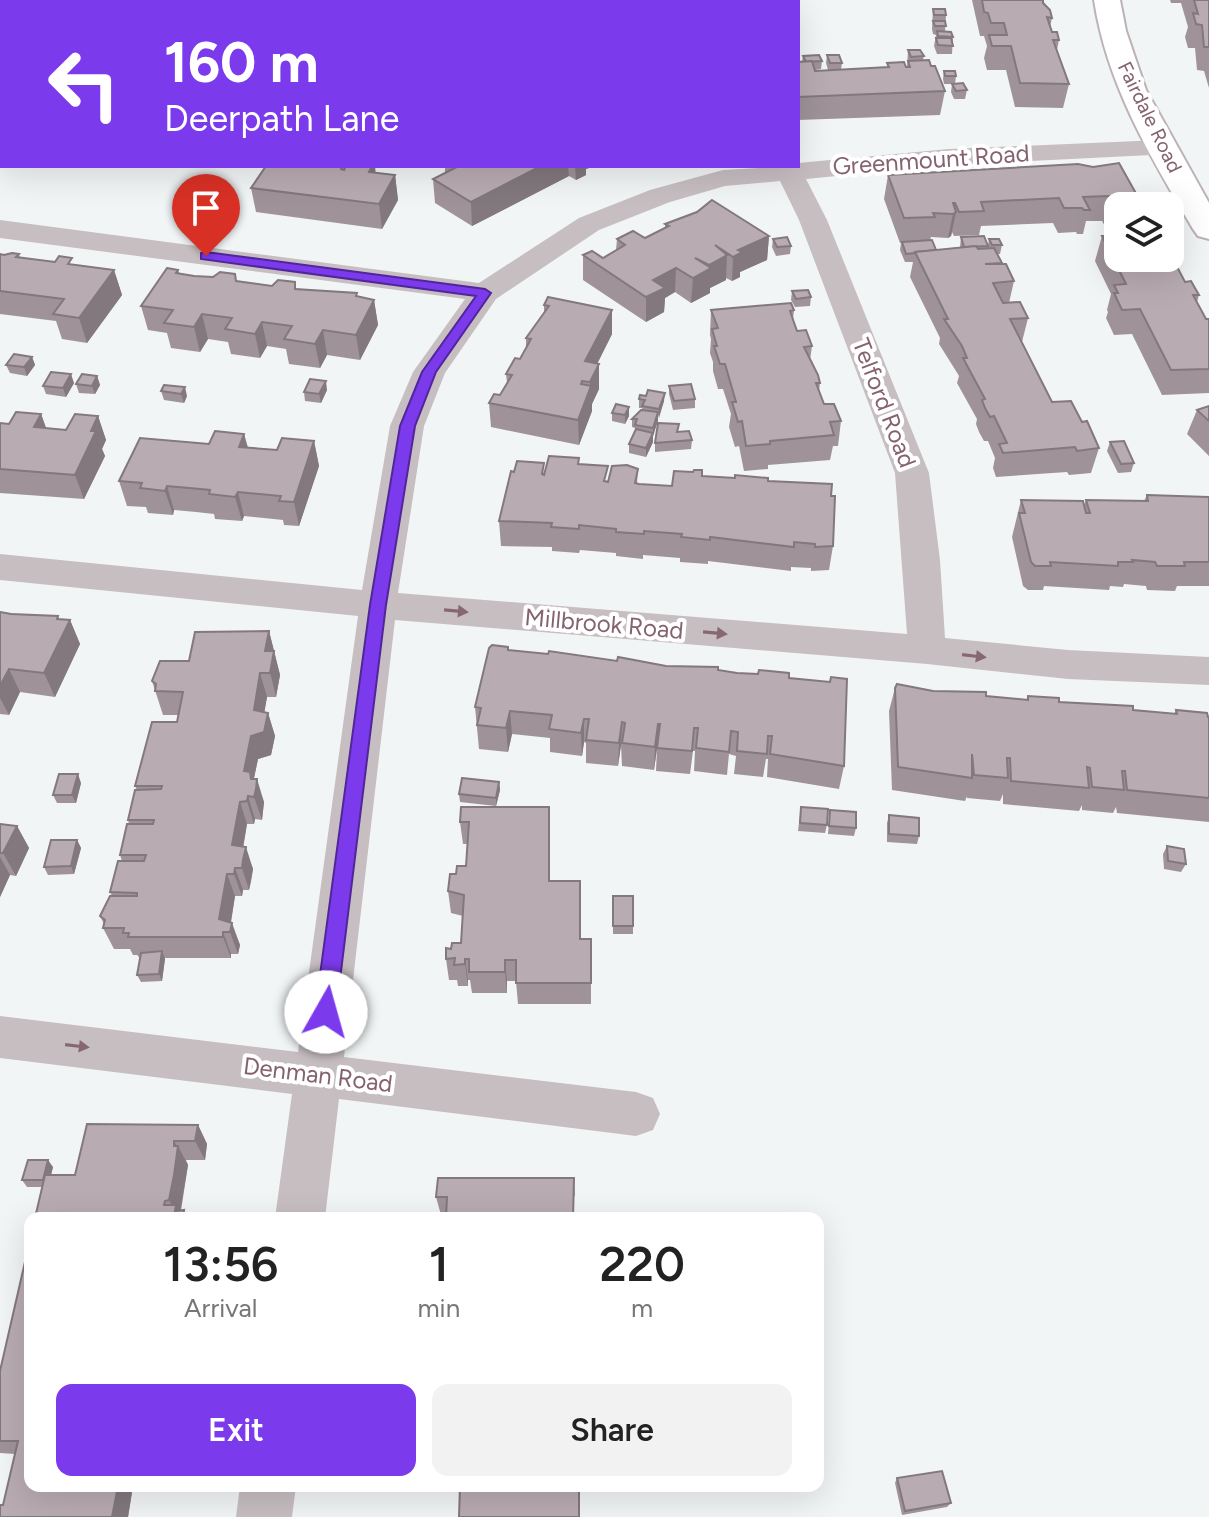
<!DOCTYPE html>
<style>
:root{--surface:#fff;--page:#f2f2f2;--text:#222;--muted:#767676;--accent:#7c3aed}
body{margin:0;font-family:Figtree,sans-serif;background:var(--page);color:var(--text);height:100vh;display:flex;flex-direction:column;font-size:30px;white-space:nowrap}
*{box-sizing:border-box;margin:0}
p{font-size:26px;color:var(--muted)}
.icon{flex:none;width:44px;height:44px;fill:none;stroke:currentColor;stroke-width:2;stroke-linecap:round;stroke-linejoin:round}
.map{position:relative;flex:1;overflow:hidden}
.details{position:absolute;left:24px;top:1212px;width:800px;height:280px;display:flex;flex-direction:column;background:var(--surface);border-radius:16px;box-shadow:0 8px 32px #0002}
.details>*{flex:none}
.banner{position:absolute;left:0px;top:0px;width:800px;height:168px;box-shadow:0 8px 32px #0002;background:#7c3aed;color:#fff;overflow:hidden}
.buttons{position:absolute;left:1104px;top:192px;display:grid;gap:16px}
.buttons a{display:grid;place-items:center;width:80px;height:80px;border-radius:16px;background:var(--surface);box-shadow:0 8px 32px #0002;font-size:40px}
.pin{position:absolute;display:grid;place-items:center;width:68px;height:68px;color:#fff;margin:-82px -34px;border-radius:50% 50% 50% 0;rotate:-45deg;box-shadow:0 0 8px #0007}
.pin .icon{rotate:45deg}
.me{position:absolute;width:88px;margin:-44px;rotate:7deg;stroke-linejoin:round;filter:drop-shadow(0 0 6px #0008)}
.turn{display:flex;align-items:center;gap:28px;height:168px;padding:0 32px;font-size:36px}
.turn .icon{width:104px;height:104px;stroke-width:2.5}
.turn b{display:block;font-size:56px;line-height:68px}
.eta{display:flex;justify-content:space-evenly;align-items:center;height:136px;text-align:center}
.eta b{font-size:48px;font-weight:600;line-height:56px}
.cta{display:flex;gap:16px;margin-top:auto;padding:16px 32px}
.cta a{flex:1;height:92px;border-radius:16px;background:var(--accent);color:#fff;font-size:32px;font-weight:600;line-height:92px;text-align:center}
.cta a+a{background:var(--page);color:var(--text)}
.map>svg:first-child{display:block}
.green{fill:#d7dae2}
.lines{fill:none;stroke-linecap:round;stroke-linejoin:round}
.secondary-casing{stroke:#bdb2b7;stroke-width:4}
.street{fill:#c7bec1;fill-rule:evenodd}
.secondary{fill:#fff;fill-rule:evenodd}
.wall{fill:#9f9399}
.shaded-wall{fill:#82787d}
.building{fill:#b9abb2;stroke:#82787d;stroke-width:2}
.oneway{fill:#886774}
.route{fill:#7c3aed;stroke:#51269a;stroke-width:2}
.labels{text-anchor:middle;stroke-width:8;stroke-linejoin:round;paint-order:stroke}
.far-street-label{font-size:20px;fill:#856270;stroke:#fff}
.street-label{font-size:24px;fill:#856270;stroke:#fff}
</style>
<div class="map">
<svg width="1209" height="1517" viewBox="0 0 1209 1517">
<rect width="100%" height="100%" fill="#f2f5f6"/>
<polygon class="green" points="329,0 735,0 724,2"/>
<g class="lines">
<g class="secondary-casing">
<path id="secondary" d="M 1094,0 L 1120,0 L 1126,31 L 1146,90 L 1209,203 L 1209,239 L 1198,236 L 1193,229 C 1150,156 1107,85 1094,0 Z"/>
</g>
<g class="street">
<path d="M 1161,140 L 1171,142 L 1175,148 L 1171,154 L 949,165 L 806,179 L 827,220 L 929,473 L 940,560 L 945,638 L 1068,650 L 1209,657 L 1209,685 L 1068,679 L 927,664 L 395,620 L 344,1057 L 636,1092 L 653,1098 L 660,1114 L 653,1130 L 636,1136 L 339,1099 L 325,1218 L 275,1218 L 292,1094 L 0,1058 L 0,1016 L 298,1052 L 358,616 L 0,580 L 0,554 L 362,590 L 390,426 L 413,372 L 465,299 L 0,238 L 0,220 L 479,283 L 579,218 L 650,190 L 723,170 L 798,166 L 798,163 L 949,149 ZM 780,181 L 799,220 L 895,473 L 907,634 L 398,593 L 424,426 L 445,373 L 496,299 L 599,230 L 670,202 L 725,186 Z"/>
<polygon points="240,1486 296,1486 292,1517 236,1517"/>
</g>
<use href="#secondary" class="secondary"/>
</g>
<g class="wall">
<polygon points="972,0 1043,0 1052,18 1050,27 1052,32 1059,40 1057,50 1069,84 1063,108 1015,107 1006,70 987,70 984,58 987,46 984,36 980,36"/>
<polygon points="1170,0 1209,0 1209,88 1204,71 1197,70 1195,48 1188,48 1185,37 1188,27 1181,3 1171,3"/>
<polygon points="933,9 946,15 945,31 953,37 952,54 937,54 934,46 936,35 933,34 932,29"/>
<polygon points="908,50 924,56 923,60 945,91 940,115 798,120 798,62 802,62 803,56 822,61 821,69 815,70 815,71 828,70 826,63 827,55 842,63 841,70 887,68 887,63 907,67"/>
<polygon points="944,71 956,76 955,84 967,90 965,99 954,99 951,92 952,84 944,84 943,79"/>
<polygon points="266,166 375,166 375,173 395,175 398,200 382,229 256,212 251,188"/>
<polygon points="445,166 595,166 586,169 586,175 576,180 569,176 472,226 435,203 433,179 445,173"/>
<polygon points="888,175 1138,197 1148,204 1147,206 1118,206 1118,230 1107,230 1102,221 1086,221 1083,234 1077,234 1076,232 1058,233 1053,223 981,226 979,235 954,236 952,232 951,236 948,238 931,237 930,240 936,250 960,247 961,237 988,245 989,239 1002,245 1000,254 997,254 1002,263 1002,264 1014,281 1009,303 1028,318 1022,342 1052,402 1082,422 1099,448 1091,473 1069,475 1067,472 996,477 993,468 995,458 988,441 984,441 979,432 976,424 977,419 957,383 959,376 956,371 939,344 940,338 910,277 913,262 905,262 900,250 901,243 900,243 884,199"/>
<polygon points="665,224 769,236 767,260 740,272 740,277 732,281 726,278 726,280 710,288 710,293 691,303 675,292 665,298 664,312 646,322 583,280 583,255 603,258 616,250 617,239 645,238 665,228"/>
<polygon points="1102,236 1179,259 1176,266 1185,282 1199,295 1197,302 1206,319 1209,319 1209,393 1162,395 1132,334 1114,335 1106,318 1108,312 1107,310 1111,294 1095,261"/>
<polygon points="773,239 791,246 790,254 776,256 772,247"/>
<polygon points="0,254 19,254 20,258 114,270 122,295 87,343 62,339 56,321 0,314"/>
<polygon points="178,270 180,274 358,296 374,300 378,325 360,360 327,355 320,368 289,364 286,349 267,346 260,358 231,354 228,342 208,339 200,352 171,348 167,333 148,330 141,306"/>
<polygon points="792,291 811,297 810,306 795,307 791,300"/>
<polygon points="548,297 612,334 597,364 599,364 599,389 592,404 592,411 579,445 491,427 489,403 500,395 507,383 506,374 520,359 526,348 526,338 544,313 544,305"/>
<polygon points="711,310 794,310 793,319 797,331 812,346 810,360 820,383 819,391 824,404 841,421 838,446 833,446 830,460 768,465 768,469 744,471 739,446 735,447 729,427 731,414 723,389 718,389 713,371 713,362 710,353 711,339 710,335"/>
<polygon points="32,357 35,365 27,376 10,373 6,365"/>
<polygon points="97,376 100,385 95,394 79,393 76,384"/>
<polygon points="74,383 66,397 46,394 43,386"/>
<polygon points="164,385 187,396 184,403 164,400 161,391"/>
<polygon points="669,386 695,399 695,408 673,410 669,394"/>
<polygon points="327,390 321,403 305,401 304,392"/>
<polygon points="639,399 664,401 658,418 653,436 653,442 646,457 629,453 629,444 635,431 635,428 632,427 632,419 642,410 642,408 639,408"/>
<polygon points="1209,406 1209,456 1187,434 1197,410"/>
<polygon points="629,407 629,416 625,424 612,421 612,413"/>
<polygon points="41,414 46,428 66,430 98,416 106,440 102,449 105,456 84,499 0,493 0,423 9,424"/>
<polygon points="678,432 692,440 691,449 655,452 655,443"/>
<polygon points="244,434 248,447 277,450 314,441 319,466 299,526 284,525 283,520 244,516 242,521 215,519 214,514 196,512 174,510 173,515 148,513 146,507 127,506 119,481 209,444"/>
<polygon points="1110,442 1134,463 1131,472 1118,473 1107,451"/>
<polygon points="579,464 608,482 638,469 637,484 672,486 702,476 768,481 831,496 833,546 829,570 811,571 811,568 791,567 791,571 708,561 708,564 680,562 680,558 643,555 643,559 616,556 616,553 580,550 579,553 552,551 552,547 501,546 499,521 514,472 545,473"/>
<polygon points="1147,495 1209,497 1209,586 1177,586 1175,591 1147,590 1146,586 1124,584 1123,587 1110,586 1109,590 1044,586 1043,590 1028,590 1023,586 1012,537 1021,500 1084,506 1086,500 1144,501"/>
<polygon points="0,612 70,620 80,644 55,697 20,692 9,715 0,714"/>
<polygon points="269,631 280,675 276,697 267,697 264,712 268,713 275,736 271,755 258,759 254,779 264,802 262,820 255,819 254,824 247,824 243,846 253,869 251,882 249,890 243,890 242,896 235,896 231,923 240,945 238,954 231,954 231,958 165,958 162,981 141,982 137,975 140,958 137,955 133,955 130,949 114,949 103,928 104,924 100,916 112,896 110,892 122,861 120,855 129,824 128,820 137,790 135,786 177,722 178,715 163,715 152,681 189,661"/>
<polygon points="508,650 789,678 844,766 839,789 767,777 768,759 766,759 763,777 734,774 736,756 729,754 727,775 694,771 695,751 693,751 690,774 656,771 657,748 654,770 622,766 621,745 618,766 586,763 586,743 584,742 582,756 550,752 550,738 512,734 508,752 479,749 475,707"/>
<polygon points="895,688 1026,700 1028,696 1059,702 1174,714 1176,710 1209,717 1209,822 1117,813 1116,807 1113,813 1082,810 1082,805 1079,811 1003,804 1003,794 1000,801 967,798 967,796 965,801 892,790 889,711"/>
<polygon points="499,782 500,790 496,806 460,802 459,794"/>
<polygon points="81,783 76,803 57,803 53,795"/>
<polygon points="461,807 550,830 550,881 581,939 591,939 591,1004 518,1004 516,981 507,981 507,993 472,993 470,980 468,980 468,986 458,986 457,980 449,980 446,959 451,949 461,943 463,916 451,913 448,891 456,874 466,866 467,844 463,844 460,822"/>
<polygon points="801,807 827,825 825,833 798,831"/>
<polygon points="830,810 856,828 854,836 828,834"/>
<polygon points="889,815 919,836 917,844 887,842 887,823"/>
<polygon points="0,824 17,826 29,848 16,876 10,875 0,897"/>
<polygon points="77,840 81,848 74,874 48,875 44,867"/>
<polygon points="1167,846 1186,864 1181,872 1164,869 1163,854"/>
<rect x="613" y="896" width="20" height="38"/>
<polygon points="198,1125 207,1144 205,1160 186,1160 188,1165 181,1211 42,1187 27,1187 22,1180 53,1167 51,1175 75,1175"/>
<polygon points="574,1178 575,1196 446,1215 441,1215 436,1197"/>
<polygon points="0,1371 30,1486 133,1486 128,1517 0,1517 15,1454 0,1453"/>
<polygon points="897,1478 951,1503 947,1507 902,1515 895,1483"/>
</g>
<g class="shaded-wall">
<rect x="0" y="20" width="2" height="24"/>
<polygon points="372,166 375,166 377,187 369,172"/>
<polygon points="541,166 568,166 569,176 472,226 471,202"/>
<polygon points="575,166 595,166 586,169 586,175 576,180"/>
<polygon points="395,175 398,200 382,229 379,204"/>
<polygon points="956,212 951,236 948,238 953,214"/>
<polygon points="769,236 767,260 740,272 740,277 732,281 733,257 738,250"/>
<polygon points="727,255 726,280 710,288 710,293 691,303 693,278 708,270 709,265"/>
<polygon points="676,268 675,292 665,298 664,312 646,322 646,297 653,280"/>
<polygon points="114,270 122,295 87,343 79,318"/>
<polygon points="374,300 378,325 360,360 356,335"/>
<polygon points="612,310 612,334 588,382 585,361"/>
<polygon points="202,314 208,339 200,352 194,327"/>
<polygon points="262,322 267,346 260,358 255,334"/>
<polygon points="323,330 327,355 320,368 315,344"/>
<polygon points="32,357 35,365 27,376 24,367"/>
<polygon points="599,364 599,389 592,404 592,411 579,445 578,420 590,390 590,382"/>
<polygon points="71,374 74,383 66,397 63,388"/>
<polygon points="97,376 100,385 95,394 92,386"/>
<polygon points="326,381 327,390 321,403 319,394"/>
<polygon points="185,387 187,396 184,403 181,394"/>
<polygon points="665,393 664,401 659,418 659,409"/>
<polygon points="629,407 629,416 625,424 625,415"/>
<polygon points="658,412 658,421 653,436 653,442 646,457 646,448 653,433 653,428"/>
<polygon points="41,414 50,439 34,427"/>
<polygon points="98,416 106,440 102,449 105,456 84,499 75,475 91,431"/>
<polygon points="244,434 250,459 239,447"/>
<polygon points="314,441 319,466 299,526 294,502"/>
<polygon points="167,486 174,510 173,515 165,491"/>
<polygon points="238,492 244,516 242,521 235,497"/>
<polygon points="58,616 64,632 70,620 80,644 55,697 44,673"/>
<polygon points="269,631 280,675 276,697 265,651"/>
<polygon points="9,669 20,692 9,715 0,698 0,686"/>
<polygon points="260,673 267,697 261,733 268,713 275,736 271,755 258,759 253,782 257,779 264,802 262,820 254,797 244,771"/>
<polygon points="510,711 512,734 508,752 506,728"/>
<polygon points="584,719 584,742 582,756 581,733"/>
<polygon points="622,722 621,745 618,766 619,743"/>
<polygon points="658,724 657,748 654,770 655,747"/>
<polygon points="78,774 81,783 76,803 72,795"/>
<polygon points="499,782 500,790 496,806 496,798"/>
<polygon points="248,796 255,819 254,824 247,801"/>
<polygon points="240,802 247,824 240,867 232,845"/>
<polygon points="549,807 550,830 550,903 549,881"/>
<polygon points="17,826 29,848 16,876 3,853"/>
<polygon points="77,840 81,848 74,874 71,866"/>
<polygon points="246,847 253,869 249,890 242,868"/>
<polygon points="0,857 10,875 0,897"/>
<polygon points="235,868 243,890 242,896 234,874"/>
<polygon points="227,874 235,896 229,932 219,919"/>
<polygon points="232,923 240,945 238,954 230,932"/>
<polygon points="223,932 231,954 231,958 223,937"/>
<polygon points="162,951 165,959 162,981 159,974"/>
<polygon points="465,959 468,980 468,986 465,964"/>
<polygon points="505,960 507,981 507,993 505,972"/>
<polygon points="198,1125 207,1144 205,1160 195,1141"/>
<polygon points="174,1141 178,1148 178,1146 188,1165 180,1212 184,1210 188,1218 179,1218 169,1200"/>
<polygon points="48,1160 53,1167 48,1187 43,1180"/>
<polygon points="118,1486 133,1486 128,1517 112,1517"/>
</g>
<g class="building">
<polygon points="0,0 152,0 152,2 2,2 2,20 0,20"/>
<polygon points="982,0 1043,0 1043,3 1050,10 1052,18 1047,17 1052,32 1057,32 1059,40 1053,40 1069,84 1020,83 1011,46 992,46 989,35 1007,35 1004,23 991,23 988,13 984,12"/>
<polygon points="1194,0 1209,0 1209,47 1204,47 1202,25 1196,24 1193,13 1198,14"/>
<polygon points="933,9 945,9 946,15 934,15"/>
<polygon points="933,21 945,21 946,26 935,26"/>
<polygon points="937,31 951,32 953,37 938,36"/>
<polygon points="936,38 951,38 953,46 938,45"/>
<polygon points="908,50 920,50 924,56 911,57"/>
<polygon points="819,55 822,61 806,62 803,56"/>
<polygon points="827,55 839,55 842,63 830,63"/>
<polygon points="929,60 931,66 935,66 945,91 798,97 798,62 812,61 815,71 889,67 887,63 904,62 906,67 910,67 908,61"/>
<polygon points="944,71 955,71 956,76 945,76"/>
<polygon points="963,83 967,90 956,91 952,84"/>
<polygon points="1119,163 1138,197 1143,197 1148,204 1114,206 1109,196 1083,197 1090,210 1084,210 1082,208 1064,208 1059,198 981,202 984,211 959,212 955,203 953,203 956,212 953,214 933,213 935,217 904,218 888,175 1078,164 1093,167"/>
<polygon points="266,166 322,167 322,166 343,166 341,169 344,170 346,166 372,166 369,172 395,175 379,204 251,188"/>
<polygon points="451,166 541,166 471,202 433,179 455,168"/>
<polygon points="712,200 769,236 738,250 742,252 733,257 715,245 727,255 709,265 695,258 711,268 693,278 676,268 653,280 665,288 646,297 583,255 592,251 603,258 625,245 617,239 633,231 645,238 669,226 665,224 697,212"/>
<polygon points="984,236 988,246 964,247 961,237"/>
<polygon points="1102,236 1118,236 1118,258 1170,258 1170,246 1172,246 1179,259 1173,259 1185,282 1191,281 1199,295 1193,295 1206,319 1209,319 1209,369 1171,370 1140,309 1122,310 1114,293 1118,293 1114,285 1126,284"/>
<polygon points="787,237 791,246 777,247 773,239"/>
<polygon points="989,239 999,239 1002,245 992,245"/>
<polygon points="932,240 936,250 915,252 915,253 906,254 902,242"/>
<polygon points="976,246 978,249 994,248 1002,263 985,264 1006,264 1014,281 993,283 1003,303 1020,302 1028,318 1010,319 1052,402 1071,401 1082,422 1087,421 1099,448 1077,451 1075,447 1003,453 999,444 1007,443 994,416 990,417 985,408 982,400 985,399 963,358 967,358 962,346 944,319 948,319 915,252"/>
<polygon points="12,253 19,254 16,257 55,262 59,256 72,258 68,264 114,270 79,318 53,314 64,299 0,291 0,254 4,255"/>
<polygon points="167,268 178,270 176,273 194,276 213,277 220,272 235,274 236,281 272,286 278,280 287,281 295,282 295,289 357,293 356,296 374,300 356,335 323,330 315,344 284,339 292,326 262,322 255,334 225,329 232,318 202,314 194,327 164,323 173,310 141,306"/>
<polygon points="808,290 811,297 796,299 792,291"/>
<polygon points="548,297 612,310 585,361 599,364 590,382 582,381 581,384 591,386 578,420 489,403 494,394 500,395 512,375 506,374 515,358 520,359 531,339 526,338 549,306 544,305"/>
<polygon points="791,303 794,310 790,311 797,331 806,330 812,346 804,347 818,375 820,383 816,383 824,404 834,404 841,421 830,422 834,435 770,441 770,444 746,446 742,421 738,422 732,402 736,402 725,364 720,364 714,346 717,346 712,329 718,328 711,310"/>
<polygon points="14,354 32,357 24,367 6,365"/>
<polygon points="51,372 71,374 63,388 43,386"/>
<polygon points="82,374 97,376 92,386 76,384"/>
<polygon points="310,379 326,381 319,394 304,392"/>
<polygon points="691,384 695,399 674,401 669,386"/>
<polygon points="164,385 185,387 181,394 161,391"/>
<polygon points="648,390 665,393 659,409 642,406 645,400 639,399 640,395 646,396"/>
<polygon points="616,404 629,407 625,415 612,413"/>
<polygon points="1209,406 1209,421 1197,410"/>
<polygon points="641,410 658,412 653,428 635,425 637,419 632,419"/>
<polygon points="16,412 41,414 34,427 66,430 75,414 98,416 91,431 96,431 75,475 0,469 0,423 9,424"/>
<polygon points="658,423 679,424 677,432 689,431 692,440 655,443"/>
<polygon points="636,429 653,433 646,448 629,444"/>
<polygon points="215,431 244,434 239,447 277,450 282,438 314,441 294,502 279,501 281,496 238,492 235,497 209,494 210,490 189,488 167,486 165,491 140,488 142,483 119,481 140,438 209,444"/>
<polygon points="1124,441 1134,463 1121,464 1110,442"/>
<polygon points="549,456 579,458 578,464 608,466 604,481 608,482 612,466 627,465 638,469 635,483 639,484 672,486 674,471 693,472 694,470 702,470 702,476 735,478 735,475 768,478 768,481 832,484 831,496 835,496 833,546 815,547 815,544 794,542 794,547 710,537 710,540 681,537 682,534 644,531 644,534 616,532 616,529 579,525 579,529 551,527 552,523 499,521 511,471 514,472 517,461 544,463 542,474 544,475"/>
<polygon points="1147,495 1209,497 1209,562 1184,562 1185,566 1157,566 1155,562 1132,560 1133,562 1118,562 1118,566 1050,562 1051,566 1035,566 1031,562 1019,513 1025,513 1021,500 1083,501 1086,513 1090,513 1086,500 1148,501"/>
<polygon points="0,612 11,614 58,616 57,619 70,620 44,673 9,669 0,686"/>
<polygon points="269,631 265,651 274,651 270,673 260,673 254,710 268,713 264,732 251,736 244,771 250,772 251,779 257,779 256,789 254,797 248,796 247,801 240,802 232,845 246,847 243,860 242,868 235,868 234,874 227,874 219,919 232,923 230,932 223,932 223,937 128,937 129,933 123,933 124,928 103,928 105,920 100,916 110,896 137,896 137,893 110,892 118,861 144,861 146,855 120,855 127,824 153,824 154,820 128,820 135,790 161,789 162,786 135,786 152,722 177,722 183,692 155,691 156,684 152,681 160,661 189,661 195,632"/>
<polygon points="492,645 508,647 508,650 548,654 549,651 617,661 618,657 666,666 718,667 718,670 737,673 758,674 759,670 789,673 789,678 830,682 831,677 847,679 844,766 770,754 772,736 768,736 767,754 737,751 738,732 731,731 729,752 696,748 698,728 694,728 692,751 657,748 660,724 658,724 655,747 622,743 625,723 622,722 619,743 586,740 589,719 584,719 581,733 549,729 552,715 510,711 506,728 477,725 481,708 475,707 489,648"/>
<polygon points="897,684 933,691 986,692 986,696 1028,700 1028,696 1059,698 1059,702 1133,706 1133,710 1177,714 1176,710 1207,713 1208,717 1209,717 1209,798 1127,790 1125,771 1122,771 1124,790 1092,787 1090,768 1087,767 1089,788 1011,781 1010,758 1007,758 1008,778 974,775 972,754 972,778 898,767 895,688"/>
<polygon points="59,774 78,774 72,795 53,795"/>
<polygon points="462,778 499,782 496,798 459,794"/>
<polygon points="461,807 549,807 549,881 580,881 580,939 591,939 591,983 516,983 516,960 505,960 505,972 469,972 469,959 465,959 465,964 454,965 455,958 446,959 446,948 451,949 452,943 461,943 464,895 448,891 450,874 456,874 457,866 466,866 469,822 460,822"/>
<polygon points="801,807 828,809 827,825 800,823"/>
<polygon points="830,810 856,812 856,828 829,826"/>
<polygon points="889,815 919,818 919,836 889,834"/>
<polygon points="0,824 17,826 3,853 0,853"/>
<polygon points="51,840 77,840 71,866 44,867"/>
<polygon points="1167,846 1184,849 1186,864 1168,861"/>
<rect x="613" y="896" width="20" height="30"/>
<polygon points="162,951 159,974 137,975 141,953"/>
<polygon points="87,1124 198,1125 195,1141 174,1141 174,1146 178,1146 174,1175 169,1200 165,1201 164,1205 176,1205 175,1211 184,1210 182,1218 35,1218 45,1175 75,1175"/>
<polygon points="28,1160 48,1160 43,1180 22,1180"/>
<polygon points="438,1178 574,1178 573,1218 446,1218 447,1197 436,1197"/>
<polygon points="30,1240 30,1486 118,1486 112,1517 0,1517 0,1505 3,1505 18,1441 0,1441 0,1371"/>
<polygon points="942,1471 951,1503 905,1511 897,1478"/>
<polygon points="460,1486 579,1486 579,1517 459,1517"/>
</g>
<defs><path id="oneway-solid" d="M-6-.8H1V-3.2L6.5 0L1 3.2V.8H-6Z" transform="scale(2)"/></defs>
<g class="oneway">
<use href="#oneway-solid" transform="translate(456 611) rotate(5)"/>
<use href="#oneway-solid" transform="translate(715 633) rotate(5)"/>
<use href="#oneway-solid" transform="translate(974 656) rotate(7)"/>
<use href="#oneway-solid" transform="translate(77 1046) rotate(7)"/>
</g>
<polygon class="route" points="206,252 485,289 491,293 436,372 415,426 386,605 336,1012 333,1019 326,1021 319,1019 315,1012 370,605 400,426 422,372 476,296 201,259 201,253"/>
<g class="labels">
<g class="far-street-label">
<text transform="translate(1150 117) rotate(64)" y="7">Fairdale Road</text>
</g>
<g class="street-label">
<text transform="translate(931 160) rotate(-4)" y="8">Greenmount Road</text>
<text transform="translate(884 403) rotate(69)" y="8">Telford Road</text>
<text transform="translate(604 624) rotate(5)" y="8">Millbrook Road</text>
<text transform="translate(318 1075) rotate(7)" y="8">Denman Road</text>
</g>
</g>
</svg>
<div class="buttons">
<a><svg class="icon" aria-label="layers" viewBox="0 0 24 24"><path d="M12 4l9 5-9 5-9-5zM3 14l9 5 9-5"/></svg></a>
</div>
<div class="pin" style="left:206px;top:256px;background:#d93025"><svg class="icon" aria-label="arrive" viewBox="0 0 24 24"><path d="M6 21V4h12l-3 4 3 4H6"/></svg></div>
<svg class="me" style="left:326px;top:1012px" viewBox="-20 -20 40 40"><circle r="19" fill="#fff"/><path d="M0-13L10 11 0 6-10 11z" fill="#7c3aed"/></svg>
<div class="banner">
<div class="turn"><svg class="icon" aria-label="left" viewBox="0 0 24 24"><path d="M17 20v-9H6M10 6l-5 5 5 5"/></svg><div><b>160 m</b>Deerpath Lane</div></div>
</div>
<section class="details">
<div class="eta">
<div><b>13:56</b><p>Arrival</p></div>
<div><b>1</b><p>min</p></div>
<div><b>220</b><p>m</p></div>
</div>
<div class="cta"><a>Exit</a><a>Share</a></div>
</section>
</div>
